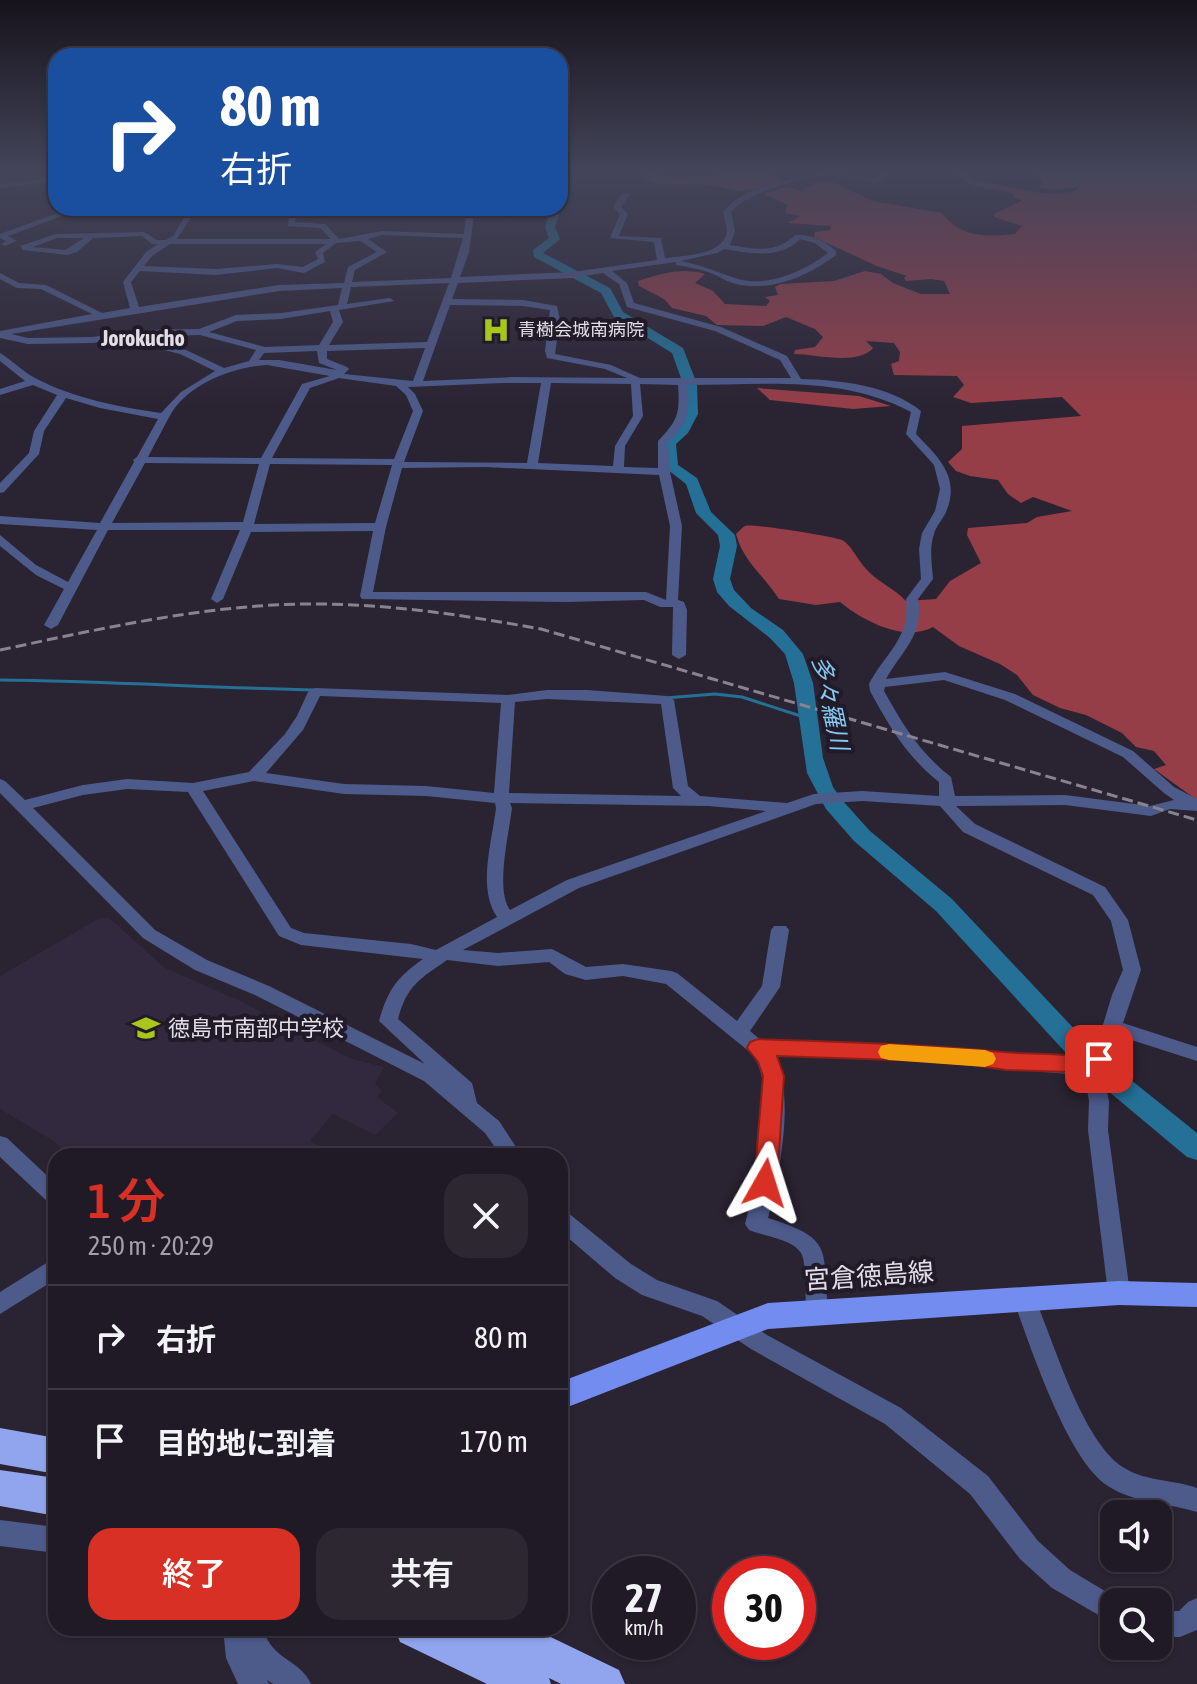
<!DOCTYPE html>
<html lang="ja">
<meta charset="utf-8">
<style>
:root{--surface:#201a26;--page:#2d2732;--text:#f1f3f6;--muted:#a2a1a7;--line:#3d3843;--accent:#d93025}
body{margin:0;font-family:"Asap Condensed","Noto Sans JP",sans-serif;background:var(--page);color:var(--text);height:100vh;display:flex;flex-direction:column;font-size:30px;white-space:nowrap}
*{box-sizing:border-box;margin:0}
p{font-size:26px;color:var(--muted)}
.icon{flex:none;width:44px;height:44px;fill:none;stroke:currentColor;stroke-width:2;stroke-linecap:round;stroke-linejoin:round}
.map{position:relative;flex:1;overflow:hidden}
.drawer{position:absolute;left:48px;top:1148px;width:520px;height:488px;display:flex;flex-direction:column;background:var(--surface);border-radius:24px;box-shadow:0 2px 6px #0004,0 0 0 2px var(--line)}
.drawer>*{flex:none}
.guide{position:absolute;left:48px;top:48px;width:520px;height:168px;border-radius:24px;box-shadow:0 2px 6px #0004,0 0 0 2px var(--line);background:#1a4fa0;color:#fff;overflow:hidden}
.fabs{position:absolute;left:1100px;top:1500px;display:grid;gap:16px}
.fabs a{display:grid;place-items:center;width:72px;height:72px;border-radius:16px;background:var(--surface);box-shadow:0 2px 6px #0004,0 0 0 2px var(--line);font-size:40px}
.speed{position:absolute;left:592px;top:1556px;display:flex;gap:16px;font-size:40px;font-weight:700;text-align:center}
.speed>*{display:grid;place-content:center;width:104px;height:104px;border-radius:50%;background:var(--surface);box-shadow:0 2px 6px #0004,0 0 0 2px var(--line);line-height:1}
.speed small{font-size:20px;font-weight:400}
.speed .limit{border:12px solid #d22;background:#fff;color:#111}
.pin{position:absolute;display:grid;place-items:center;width:68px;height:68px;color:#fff;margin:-34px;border-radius:16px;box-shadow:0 4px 12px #0006}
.me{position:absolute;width:88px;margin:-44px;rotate:6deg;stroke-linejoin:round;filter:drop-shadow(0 0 6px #0008)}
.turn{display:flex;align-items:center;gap:28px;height:168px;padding:0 40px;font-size:36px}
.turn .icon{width:104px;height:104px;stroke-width:2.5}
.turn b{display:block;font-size:56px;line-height:68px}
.round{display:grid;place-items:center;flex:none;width:84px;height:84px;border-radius:24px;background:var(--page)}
.overview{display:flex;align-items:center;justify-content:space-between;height:136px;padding:0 40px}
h1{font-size:48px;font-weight:600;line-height:60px;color:var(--accent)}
.action{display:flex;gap:16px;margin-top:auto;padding:16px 40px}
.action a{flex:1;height:92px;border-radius:24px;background:var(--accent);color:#fff;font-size:32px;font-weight:600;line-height:92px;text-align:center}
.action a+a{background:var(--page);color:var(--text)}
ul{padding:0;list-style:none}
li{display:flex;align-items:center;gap:24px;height:104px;padding:0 40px;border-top:2px solid var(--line)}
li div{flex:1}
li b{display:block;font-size:30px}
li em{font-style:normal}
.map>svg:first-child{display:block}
.built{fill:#33293e}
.forest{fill:#963e48}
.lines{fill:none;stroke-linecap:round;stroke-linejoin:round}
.stream{stroke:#247097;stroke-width:3}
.river{fill:#247097;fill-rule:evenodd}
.minor{fill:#4d5b8b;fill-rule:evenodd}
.major{fill:#728cf0;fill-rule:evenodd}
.highway{fill:#90a5ed;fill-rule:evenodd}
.rail{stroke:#88838f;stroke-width:3;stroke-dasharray:11 5;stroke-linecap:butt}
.route{fill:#d93025;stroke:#8d1f18;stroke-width:2}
.slow{fill:#f59e0b}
.labels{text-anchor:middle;stroke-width:8;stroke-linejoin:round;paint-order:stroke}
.far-poi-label{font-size:18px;fill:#e2dee8;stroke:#211a28;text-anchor:start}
.far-quarter-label{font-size:22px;font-weight:bold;fill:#e2dee8;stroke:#211a28}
.poi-label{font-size:22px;fill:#e2dee8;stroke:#211a28;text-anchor:start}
.water-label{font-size:24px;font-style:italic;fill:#85c8f1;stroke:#211a28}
.near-street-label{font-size:26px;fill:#e2dee8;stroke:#211a28}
</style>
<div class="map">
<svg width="1197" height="1684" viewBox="0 0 1197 1684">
<rect width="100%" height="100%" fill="#2a2332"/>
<polygon class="built" points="108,917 165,968 236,999 349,1058 384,1067 375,1084 382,1091 377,1097 398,1113 375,1135 333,1114 310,1141 338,1156 70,1156 52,1140 0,1109 0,976 98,919"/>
<g class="forest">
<path d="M 639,172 L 679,178 L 718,175 L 712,172 L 770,172 L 784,181 C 770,183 755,190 741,191 C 731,191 720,186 710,185 C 690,182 652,191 639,172 Z"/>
<path d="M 1026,172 L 1197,172 L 1197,800 L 1154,769 L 1166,765 L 1154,751 L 1136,747 L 1122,733 L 1086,715 L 1060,708 L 1033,695 L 1017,675 L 1000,664 L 959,646 L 933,627 C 904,643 862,620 840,602 L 816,605 L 779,599 C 763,574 744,563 736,534 C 737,533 744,526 745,526 C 750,523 839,537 844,541 C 853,548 859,562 867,570 C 879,583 894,588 906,601 L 936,599 L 950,581 L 981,563 L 967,535 L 968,528 L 1027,523 L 1037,517 L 1072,511 L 1033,497 L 1021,503 L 1008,494 L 998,480 L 970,476 L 956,471 L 948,462 L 962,449 L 962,426 L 1081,416 L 1062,397 L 971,403 L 953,397 L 964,385 L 957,376 L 894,375 L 891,364 L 899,361 L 900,352 L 894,343 L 866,341 L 873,348 C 858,366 814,354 794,354 L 795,350 L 815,347 L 823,337 L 815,329 L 786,317 L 763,326 L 717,325 L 706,316 L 672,308 L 664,299 L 639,286 L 638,281 C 661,274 682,267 705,274 L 695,283 L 713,291 L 725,304 L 766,306 L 770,301 L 765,297 L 778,295 L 775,287 L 780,284 L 834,281 L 865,271 L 881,274 L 893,283 L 921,294 L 950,294 L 944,281 L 931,279 L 906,281 L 904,278 L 907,276 L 877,266 L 814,237 L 815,232 L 830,230 L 831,226 L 788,223 L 801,216 L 785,213 L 788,205 L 764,194 L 787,187 L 804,192 L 803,189 L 811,185 L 808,182 L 833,182 L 872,201 L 942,213 C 961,238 986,237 1015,234 L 1022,226 L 994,217 L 994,214 L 1023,200 L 1014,198 L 1013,193 L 973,186 C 1008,180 1043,202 1077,190 L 1079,187 L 1050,190 L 1038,187 L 1043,183 C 1038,175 1035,173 1026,172 Z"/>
<polygon points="757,388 859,396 891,406 853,409 770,400"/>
</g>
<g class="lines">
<g class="stream">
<path d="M 0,680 C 106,681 211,688 317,690"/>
<polyline points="665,698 715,694 742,697 807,718"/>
</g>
<g class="river">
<polygon points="560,172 567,172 560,175"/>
<polygon points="545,208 555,208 559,215 555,227 560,239 543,253 610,288 623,312 683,348 697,384 698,414 688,433 676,444 678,465 697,478 711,512 735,535 737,546 730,579 734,590 751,608 783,630 803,654 813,683 823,758 833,787 842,800 870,831 952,899 1095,1051 1197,1133 1197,1160 1187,1157 1077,1065 936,911 854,841 826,809 807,773 794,683 785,654 770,638 729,606 717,592 713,579 720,546 718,535 696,513 686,484 663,466 662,443 677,428 684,414 683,384 672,353 614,317 601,293 534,257 533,250 549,238 545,227 549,215"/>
</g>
<g class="minor">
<polygon points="0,172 7,172 0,175"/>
<path d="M 827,172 L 875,179 L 884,172 L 892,172 L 876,183 C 862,181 846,175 832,175 C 806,175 747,193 731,212 L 735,231 L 730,245 C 754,249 776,254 795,235 C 811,234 824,240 836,251 L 836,255 C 808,276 772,292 736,284 C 727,282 721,277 713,274 C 701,269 688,267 676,265 L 676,262 L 612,271 L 627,283 L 634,303 L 721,327 L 787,356 L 801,379 C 840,380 889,385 921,411 L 916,434 C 938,457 961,477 946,512 C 943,519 936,526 934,534 C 929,548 932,564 933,579 L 918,599 C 924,636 902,650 886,679 L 945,672 L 1015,694 L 1133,751 L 1174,787 L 1197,799 L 1197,811 L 1170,809 L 1151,816 L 1065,805 L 956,806 L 975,824 L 1105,887 L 1128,920 L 1141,970 L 1123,1023 L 1197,1047 L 1197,1061 L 1119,1036 L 1109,1056 L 1097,1070 L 1105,1082 L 1109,1101 L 1108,1130 L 1130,1293 L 1127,1300 L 1119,1303 L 1111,1300 L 1108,1293 L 1088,1130 L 1089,1101 L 1086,1084 L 1079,1075 L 882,1058 L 774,1055 C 796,1097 779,1174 768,1218 C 835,1239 822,1249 828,1311 L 825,1318 L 817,1321 L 809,1318 L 806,1311 C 805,1298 807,1263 801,1253 C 793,1239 763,1236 749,1230 L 745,1224 C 756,1183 780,1088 751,1053 L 666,984 L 623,976 L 586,980 L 565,974 L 549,962 L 498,966 L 447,960 C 420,979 407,985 398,1019 L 472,1083 L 477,1103 L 499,1121 L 522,1156 L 501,1156 L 485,1133 L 424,1081 L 257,996 L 195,970 L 143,938 L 0,793 L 0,779 L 5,781 L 25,800 L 83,785 L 127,779 L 193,783 L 249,772 L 285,734 L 297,716 L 308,692 L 315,688 L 508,695 L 547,690 L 587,690 L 667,696 L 674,700 L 688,786 L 700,796 L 787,803 L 814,794 L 862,791 L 939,796 L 939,782 C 907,757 889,726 870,691 L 869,684 C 885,653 911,638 906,599 L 921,579 L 919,549 L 922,533 L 935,511 L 940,489 L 934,465 L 906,434 L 911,412 C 841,375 764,385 688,385 C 690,410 688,425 668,442 L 670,472 L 682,526 L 678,600 L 684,602 L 687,610 L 686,655 L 679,659 L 672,655 L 673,607 L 660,607 L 644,600 L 566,602 L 362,599 L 360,596 L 373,531 L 251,532 L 223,599 L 217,603 L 211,599 L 240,530 L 108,530 L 58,625 L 51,629 L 44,625 L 64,589 L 36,575 L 0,546 L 0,535 L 36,565 L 68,582 L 97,530 L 0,524 L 0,516 L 100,523 L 134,462 L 133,460 L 137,457 L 158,419 L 100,408 L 66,398 L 44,431 L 39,454 L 4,492 L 0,493 L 0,483 L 29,453 L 34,431 L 57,395 L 33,385 L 0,395 L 0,389 L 25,381 L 0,361 L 0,353 C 12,360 22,371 35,378 C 73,398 118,407 161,413 L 181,392 L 215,371 L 180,354 L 121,339 L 92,343 L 28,344 L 0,338 L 0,331 L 92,314 L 41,289 L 17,288 L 0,279 L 0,273 L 19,283 L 46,285 L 102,313 L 130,308 L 123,282 L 146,252 L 158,244 L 152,244 L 142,236 L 93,238 L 77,252 L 67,255 L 23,250 L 20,246 L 56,234 L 144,232 L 157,240 L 166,240 L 174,235 L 186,214 L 70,213 L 8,236 L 17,241 L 5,246 L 1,244 L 6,241 L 0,238 L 0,234 L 69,209 L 348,208 L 297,214 L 295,222 L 325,224 L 339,239 L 382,231 L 464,234 L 467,208 L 475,208 L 469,252 L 460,277 L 572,272 L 657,260 L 654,242 L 610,238 L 620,214 L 613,207 L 623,192 L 630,194 L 621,207 L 628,214 L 619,236 L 661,238 L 665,258 C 683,256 725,255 727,231 C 727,226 724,218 723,212 C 748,182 791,181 827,172 ZM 193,214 L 289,214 L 288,226 L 320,228 L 331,239 L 177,239 ZM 382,235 L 463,238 L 451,278 L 352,282 L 355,270 L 387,252 L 368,239 ZM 57,238 L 84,238 L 65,250 L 33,247 ZM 800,239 L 815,243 L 828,253 C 804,271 766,289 735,278 C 717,272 701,265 681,261 L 717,253 L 724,249 C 750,253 779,260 800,239 ZM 360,241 L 377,252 L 348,267 L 344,283 L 279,285 L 139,307 L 131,282 L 140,271 L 216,275 L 277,268 L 304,273 L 325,262 L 323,253 L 336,243 ZM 170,244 L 326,244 L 315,252 L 318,259 L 303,267 L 277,264 L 216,269 L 144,266 L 152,256 ZM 603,273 L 619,284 L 627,307 L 715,331 L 780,360 L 791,378 L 640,378 L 611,365 L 555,354 L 560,320 L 557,306 L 523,300 L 452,299 L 458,283 L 572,278 ZM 449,283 L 427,342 L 329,345 L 343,322 L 339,310 L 394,301 L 390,298 L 347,304 L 351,287 ZM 342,288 L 338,305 L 281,313 L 236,315 L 199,329 L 142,330 L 92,337 L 28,338 L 11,334 L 279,291 ZM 450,305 L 523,306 L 550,310 L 545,351 L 547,358 L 605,369 L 627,378 L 514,377 L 423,381 ZM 330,311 L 333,322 L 319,345 L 265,347 L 209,332 L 237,321 L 281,319 ZM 200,335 L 256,350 L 249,361 L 224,368 L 186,350 L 130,337 ZM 425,348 L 413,381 L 344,374 L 349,369 L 347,367 L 327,359 L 327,351 ZM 317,351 L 319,363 L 337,370 L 279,360 L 259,360 L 264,353 ZM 267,365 L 330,376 L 302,384 L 261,458 L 148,457 C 156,442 164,426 172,412 C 191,383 233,367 267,365 ZM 339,378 L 396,386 L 406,395 L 413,411 L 394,459 L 272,458 L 310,388 ZM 502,383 L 541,383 L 527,463 L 404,462 L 423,411 L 415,394 L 408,387 ZM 551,383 L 631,384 L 633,416 L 615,446 L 613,466 L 538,463 ZM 640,384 L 678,385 C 680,414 678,420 658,441 L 658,468 L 624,467 L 625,446 L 643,416 ZM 145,463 L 259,464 L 243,522 L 112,523 ZM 270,464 L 392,465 L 375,523 L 254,524 ZM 485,467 L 659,475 L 670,526 L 666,600 L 646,592 L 373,592 L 386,527 L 402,468 ZM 944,680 L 1005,700 L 1123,757 L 1164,793 L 1174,800 L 1150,806 L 1065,795 L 955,796 L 951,777 C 920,753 903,725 884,691 L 885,687 ZM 320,696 L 501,703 L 494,793 L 426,786 L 344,784 L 266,773 L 303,730 ZM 547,699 L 661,704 L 673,788 L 681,796 L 509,793 L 515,702 ZM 254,781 L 344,794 L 426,796 L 495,803 L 496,808 C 492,842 477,888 497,917 L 436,950 L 411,944 L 304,933 L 291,928 L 203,791 ZM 127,789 L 188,792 L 279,936 L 301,945 L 423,959 C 396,978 388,990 379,1021 L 425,1064 L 269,986 L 207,960 L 155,930 L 33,808 L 83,795 ZM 862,801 L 940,806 L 963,832 L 1093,895 L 1111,921 L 1123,970 L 1112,995 L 1099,1038 L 1088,1056 L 1082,1061 L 1055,1056 L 851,1042 L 762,1041 L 750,1031 L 780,987 L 789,930 L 786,926 L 774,926 L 771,930 L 762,986 L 737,1021 L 677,973 L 671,971 L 623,964 L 586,967 L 552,949 L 498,953 L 463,950 L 579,888 L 816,804 ZM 510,803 L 708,806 L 766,811 L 567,880 L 510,910 C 495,890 509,834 512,808 Z"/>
<polygon points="955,172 963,172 974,180 1008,187 1004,189 969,184"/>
<polygon points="56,177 56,181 0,188 0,184"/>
<polygon points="0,1136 7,1138 56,1184 56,1206 49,1203 0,1157"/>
<polygon points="560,1209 567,1212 631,1264 657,1280 717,1301 767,1335 901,1408 988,1476 1038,1541 1070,1570 1123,1602 1114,1602 1114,1624 1052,1588 1020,1559 970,1494 885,1424 751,1349 702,1316 642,1295 615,1278 560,1231"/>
<polygon points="56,1257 56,1279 0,1314 0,1292"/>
<path d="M 1024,1289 L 1032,1292 C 1053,1337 1082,1445 1126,1469 C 1146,1481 1175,1480 1197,1488 L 1197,1512 C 1168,1503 1134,1503 1108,1486 C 1067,1460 1030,1345 1013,1299 L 1016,1292 Z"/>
<polygon points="0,1520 56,1527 56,1553 0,1546"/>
<polygon points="1197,1598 1197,1630 1180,1637 1158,1637 1158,1611 1179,1611 1188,1602"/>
<path d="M 223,1628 L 263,1628 C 270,1659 301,1660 311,1684 L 273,1684 L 267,1680 L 269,1684 L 238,1684 L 226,1658 Z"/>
</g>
<polygon class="major" points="1119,1281 1197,1283 1197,1307 1119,1305 768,1329 560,1410 560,1382 768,1303"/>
<g class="highway">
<polygon points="0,1428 56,1438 56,1474 0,1464"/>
<polygon points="0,1470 56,1478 56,1516 0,1506"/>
<polygon points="394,1628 458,1628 471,1634 468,1628 532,1628 619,1670 625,1684 561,1684 549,1678 551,1684 487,1684 400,1642"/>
</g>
<path class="rail" d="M 0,650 C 100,629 203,605 306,604 C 385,603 463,615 541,629 L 1197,820"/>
</g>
<linearGradient id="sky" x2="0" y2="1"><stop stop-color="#17131c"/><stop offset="0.42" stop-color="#44455a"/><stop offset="1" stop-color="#44455a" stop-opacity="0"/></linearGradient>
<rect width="1197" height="408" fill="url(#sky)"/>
<path class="route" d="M 758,1039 C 840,1042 921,1044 1003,1052 C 1029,1055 1057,1051 1082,1059 L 1099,1050 L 1106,1053 L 1109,1059 L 1106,1065 L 1085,1077 L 1068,1072 L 1006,1070 L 953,1062 L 777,1056 L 784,1076 L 777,1183 L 774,1190 L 765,1193 L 757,1190 L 754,1183 L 763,1076 L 758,1062 L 747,1048 L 750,1042 Z"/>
<polygon class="slow" points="889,1044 985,1050 993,1053 996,1059 993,1064 985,1067 889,1060 881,1058 878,1052 881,1046"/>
<defs>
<g id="hospital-bare" transform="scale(2.16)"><path d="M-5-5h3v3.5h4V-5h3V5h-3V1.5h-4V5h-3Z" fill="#a9c71a" stroke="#211a28" stroke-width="2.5" paint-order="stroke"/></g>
<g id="school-bare" transform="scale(2.16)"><path d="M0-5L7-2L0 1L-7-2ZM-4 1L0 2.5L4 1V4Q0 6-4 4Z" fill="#a9c71a" stroke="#211a28" stroke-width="2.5" paint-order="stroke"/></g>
</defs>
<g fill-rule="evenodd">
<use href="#hospital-bare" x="496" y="330"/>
<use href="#school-bare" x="146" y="1028"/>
</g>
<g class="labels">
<g class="far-poi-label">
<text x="518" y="336">青樹会城南病院</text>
</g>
<g class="far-quarter-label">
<text x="143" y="346">Jorokucho</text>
</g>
<g class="poi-label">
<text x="168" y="1036">徳島市南部中学校</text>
</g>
<g class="water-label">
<text transform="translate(830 703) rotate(78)" y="8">多々羅川</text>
</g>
<g class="near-street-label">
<text transform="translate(869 1276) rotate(-4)" y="9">宮倉徳島線</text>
</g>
</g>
</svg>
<div class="fabs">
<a><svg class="icon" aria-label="sound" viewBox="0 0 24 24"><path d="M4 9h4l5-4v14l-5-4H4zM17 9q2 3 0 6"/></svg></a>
<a><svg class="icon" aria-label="search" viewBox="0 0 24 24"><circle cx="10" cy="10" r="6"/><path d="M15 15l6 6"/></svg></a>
</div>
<div class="speed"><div>27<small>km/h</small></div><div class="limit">30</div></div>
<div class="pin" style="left:1099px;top:1059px;background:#d93025"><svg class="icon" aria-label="arrive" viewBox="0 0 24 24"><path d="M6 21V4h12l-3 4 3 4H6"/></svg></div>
<svg class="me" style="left:765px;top:1183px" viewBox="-20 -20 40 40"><path d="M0-17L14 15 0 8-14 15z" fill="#d93025" stroke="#fff" stroke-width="4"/></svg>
<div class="guide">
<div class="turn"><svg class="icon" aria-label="right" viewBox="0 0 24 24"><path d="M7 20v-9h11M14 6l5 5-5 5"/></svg><div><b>80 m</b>右折</div></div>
</div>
<section class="drawer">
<div class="overview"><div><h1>1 分</h1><p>250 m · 20:29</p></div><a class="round"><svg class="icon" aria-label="close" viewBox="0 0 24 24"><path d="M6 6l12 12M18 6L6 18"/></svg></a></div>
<ul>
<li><svg class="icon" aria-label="right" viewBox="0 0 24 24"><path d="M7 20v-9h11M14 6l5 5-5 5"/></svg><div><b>右折</b></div><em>80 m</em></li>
<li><svg class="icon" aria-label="arrive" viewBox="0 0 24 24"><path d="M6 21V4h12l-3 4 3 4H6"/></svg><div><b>目的地に到着</b></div><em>170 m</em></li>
</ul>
<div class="action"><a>終了</a><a>共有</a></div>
</section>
</div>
